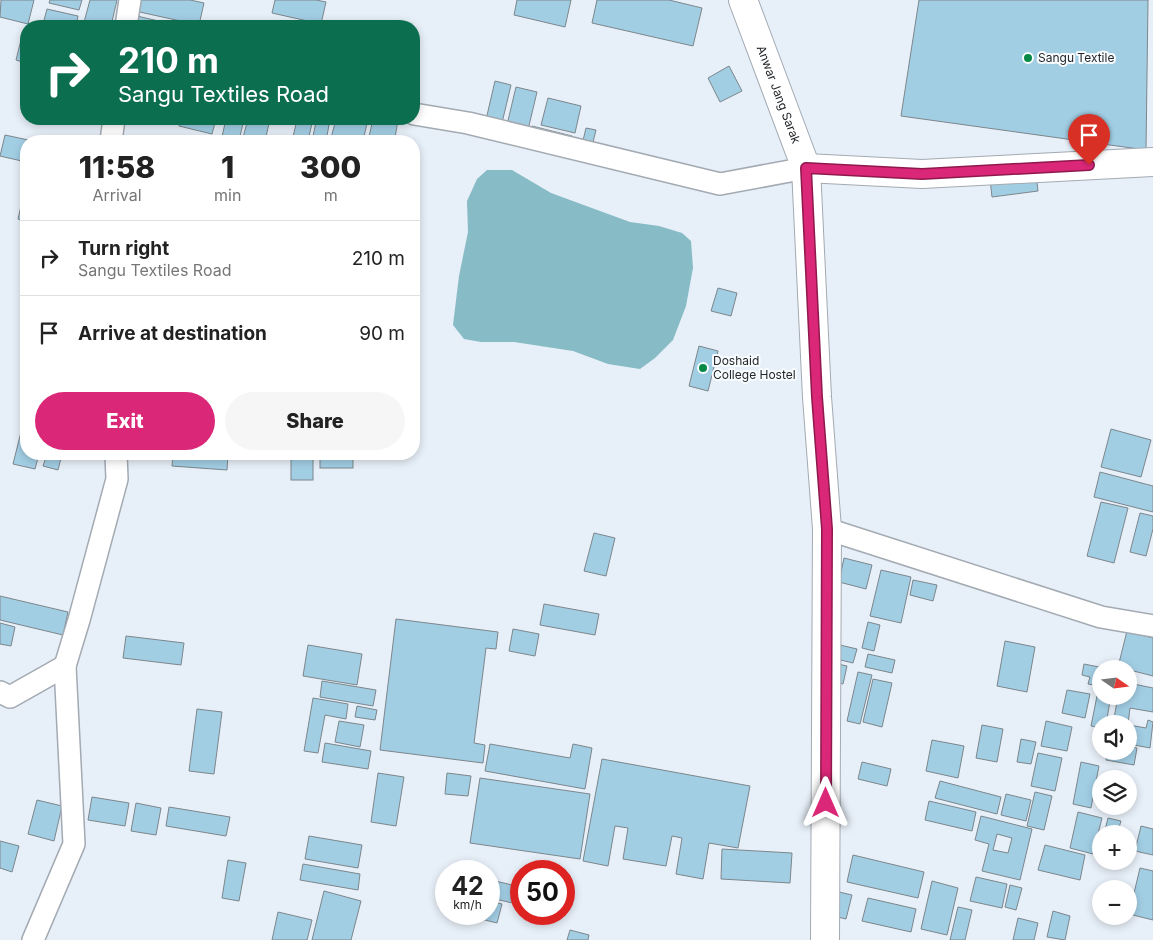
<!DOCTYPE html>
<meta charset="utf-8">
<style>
:root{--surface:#fff;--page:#f6f6f6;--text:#222;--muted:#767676;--line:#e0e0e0;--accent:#db2777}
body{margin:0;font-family:Inter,sans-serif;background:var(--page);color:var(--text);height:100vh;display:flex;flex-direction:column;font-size:19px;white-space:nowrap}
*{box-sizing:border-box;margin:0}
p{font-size:16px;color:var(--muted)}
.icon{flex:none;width:28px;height:28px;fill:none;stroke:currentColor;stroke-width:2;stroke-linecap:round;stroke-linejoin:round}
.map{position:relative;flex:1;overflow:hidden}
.panel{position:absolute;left:20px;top:135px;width:400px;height:325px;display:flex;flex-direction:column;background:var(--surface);border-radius:20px;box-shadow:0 2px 8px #0003}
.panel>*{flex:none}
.top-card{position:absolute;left:20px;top:20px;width:400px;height:105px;border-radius:20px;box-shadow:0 2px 8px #0003;background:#0b6e4f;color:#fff;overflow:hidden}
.needle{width:32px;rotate:104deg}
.controls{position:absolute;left:1092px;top:660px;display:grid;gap:10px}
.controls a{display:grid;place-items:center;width:45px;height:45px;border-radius:50%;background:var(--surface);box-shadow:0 2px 8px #0003;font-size:25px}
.speed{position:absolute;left:435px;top:860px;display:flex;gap:10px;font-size:25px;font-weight:700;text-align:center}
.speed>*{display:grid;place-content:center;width:65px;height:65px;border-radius:50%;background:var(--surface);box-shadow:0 2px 8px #0003;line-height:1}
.speed small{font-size:12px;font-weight:400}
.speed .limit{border:8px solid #d22;background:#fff;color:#111}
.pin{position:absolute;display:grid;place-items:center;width:42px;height:42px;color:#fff;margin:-51px -21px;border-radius:50% 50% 50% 0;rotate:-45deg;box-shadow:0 0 5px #0007}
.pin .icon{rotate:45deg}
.me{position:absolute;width:55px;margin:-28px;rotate:0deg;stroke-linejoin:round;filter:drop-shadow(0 0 4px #0008)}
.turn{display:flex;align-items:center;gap:18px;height:105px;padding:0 15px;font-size:22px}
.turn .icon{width:65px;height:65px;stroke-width:2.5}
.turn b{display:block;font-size:35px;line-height:42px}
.eta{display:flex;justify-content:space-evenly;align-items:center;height:85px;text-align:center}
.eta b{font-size:30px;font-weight:800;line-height:35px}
.cta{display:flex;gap:10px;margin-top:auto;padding:10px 15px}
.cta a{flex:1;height:58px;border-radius:30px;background:var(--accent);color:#fff;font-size:20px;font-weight:800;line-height:58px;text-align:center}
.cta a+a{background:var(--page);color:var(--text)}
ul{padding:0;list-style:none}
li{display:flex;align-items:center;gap:15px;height:75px;padding:0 15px;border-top:1px solid var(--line)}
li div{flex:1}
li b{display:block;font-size:19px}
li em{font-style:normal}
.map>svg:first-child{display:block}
.water{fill:#87bbc5}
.building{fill:#a2cee4;stroke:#7c868c;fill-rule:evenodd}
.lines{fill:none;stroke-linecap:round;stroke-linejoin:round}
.minor-casing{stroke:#a3aab2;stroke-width:24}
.tertiary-casing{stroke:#a3aab2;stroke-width:30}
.secondary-casing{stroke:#a3aab2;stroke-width:30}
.minor{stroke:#fff;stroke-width:21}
.tertiary{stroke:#fff;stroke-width:28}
.secondary{stroke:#fff;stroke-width:28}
.route-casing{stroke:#8e194d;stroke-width:12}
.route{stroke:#db2777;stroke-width:9}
.poi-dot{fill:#048a46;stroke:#f8fcff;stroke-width:2}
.labels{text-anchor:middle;stroke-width:4;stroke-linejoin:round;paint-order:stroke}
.poi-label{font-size:12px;fill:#24272a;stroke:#f8fcff;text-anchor:start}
.street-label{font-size:12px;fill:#24272a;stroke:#f8fcff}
</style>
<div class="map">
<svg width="1153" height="940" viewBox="0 0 1153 940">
<rect width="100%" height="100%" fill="#e7eff8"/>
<polygon class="water" points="487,170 512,170 551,193 630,222 659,226 682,233 691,241 693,268 686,306 673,340 655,358 640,369 608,364 573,351 514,342 481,342 464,339 453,325 459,276 468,232 467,201 477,179"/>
<g class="building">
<polygon points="1,0 34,0 28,24 0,17"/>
<polygon points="50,0 82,0 79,10 49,3"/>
<polygon points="90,0 117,0 111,26 83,26"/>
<polygon points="138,0 190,0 204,3 199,25 135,11"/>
<polygon points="275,0 316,0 326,2 321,24 272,13"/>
<polygon points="517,0 571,0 565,27 514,15"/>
<polygon points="597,0 669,0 702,8 693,46 592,23"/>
<polygon points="919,0 1148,0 1146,150 901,116"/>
<polygon points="47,9 78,16 76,26 52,26 43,24"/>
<polygon points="137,16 180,26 135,26"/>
<polygon points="23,32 26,33 26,63 16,60"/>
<polygon points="729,66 742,91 720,102 708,78"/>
<polygon points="495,81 511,85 501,127 485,124"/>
<polygon points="516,87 537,92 527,134 506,129"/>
<polygon points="548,98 581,106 575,133 541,125"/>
<polygon points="180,119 216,119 212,134 179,126"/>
<polygon points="226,119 244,119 239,141 221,141"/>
<polygon points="248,119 270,119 265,141 242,141"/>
<polygon points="336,119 368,119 363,141 347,141 331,138"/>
<polygon points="373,119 398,120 395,138 386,136 385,141 368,141"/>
<polygon points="297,120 312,123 308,141 292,141"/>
<polygon points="316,122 329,125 326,141 312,141"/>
<polygon points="532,126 572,136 569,145 530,135"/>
<polygon points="586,128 596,130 593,142 622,149 620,158 581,149"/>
<polygon points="5,135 33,141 26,141 26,162 0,156"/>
<polygon points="397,137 409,140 409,141 396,141"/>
<polygon points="1036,174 1038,191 992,197 990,179"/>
<polygon points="26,184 26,221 18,219"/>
<polygon points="718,288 737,293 731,316 711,311"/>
<polygon points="699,346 718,351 708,391 689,386"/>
<polygon points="24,420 26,420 26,454 39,454 35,469 13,464"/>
<polygon points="1111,429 1151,440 1141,477 1101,467"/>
<polygon points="47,454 62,454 58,470 43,466"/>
<polygon points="77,454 99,454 98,459"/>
<polygon points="173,454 228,454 227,470 172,466"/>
<rect x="291" y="454" width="22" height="26"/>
<rect x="320" y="454" width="33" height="14"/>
<polygon points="1100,472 1153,486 1153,512 1094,497"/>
<polygon points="1101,502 1128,508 1114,563 1087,556"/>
<polygon points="1140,513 1153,516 1153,529 1146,556 1130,552"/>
<polygon points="594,533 615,538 606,576 584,571"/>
<polygon points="844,558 872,565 866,589 839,582"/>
<polygon points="881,570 911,577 901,623 870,616"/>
<polygon points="913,580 937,585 933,601 910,595"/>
<polygon points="0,596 68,612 63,635 0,620"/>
<polygon points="544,604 599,614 595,635 540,625"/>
<polygon points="396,619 498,632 496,649 486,648 474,743 485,745 483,763 380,750"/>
<polygon points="868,622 880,625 874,651 862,648"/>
<polygon points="0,623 15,627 11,646 0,644"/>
<polygon points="513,629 539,634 535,656 509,651"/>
<polygon points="1127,631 1153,638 1153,676 1118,667"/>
<polygon points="126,636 184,643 181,665 123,658"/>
<polygon points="823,641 857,649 853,663 820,655"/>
<polygon points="1005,641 1035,647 1027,692 997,686"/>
<polygon points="308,645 362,654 357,685 303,676"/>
<polygon points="868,654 895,660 892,673 865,667"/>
<polygon points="824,661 847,666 843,684 820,678"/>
<polygon points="1084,664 1109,669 1101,669 1101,696 1111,696 1106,724 1101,724 1101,728 1091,726 1099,686 1088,684 1090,677 1082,675"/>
<polygon points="858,672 872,675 860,724 847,721"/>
<polygon points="873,679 892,683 882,727 863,722"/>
<polygon points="322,681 376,690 373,706 320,697"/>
<polygon points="1129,683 1153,688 1153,712 1130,708 1128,724 1113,724 1118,696 1129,696"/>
<polygon points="1067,690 1090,694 1085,718 1062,713"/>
<polygon points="313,698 348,704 346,719 325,715 318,753 304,751"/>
<polygon points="357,706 377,710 375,720 355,717"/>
<polygon points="197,709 222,712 214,774 189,771"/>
<polygon points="1148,720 1153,722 1150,748 1129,744 1129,725 1146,728"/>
<polygon points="339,721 364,725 360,747 335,742"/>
<polygon points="1046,721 1072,727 1067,751 1041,746"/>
<polygon points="982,725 1003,729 997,762 976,758"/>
<polygon points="1021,739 1036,742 1031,764 1017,762"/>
<polygon points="932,740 964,746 958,778 926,771"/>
<polygon points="325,743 371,751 368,769 322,762"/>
<polygon points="490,744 570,758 573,744 592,748 585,789 485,771"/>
<polygon points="1129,746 1137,748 1134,765 1106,760 1107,751 1129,751"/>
<polygon points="1038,753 1062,758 1055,791 1031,786"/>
<polygon points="602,759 750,786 738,848 709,843 703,879 676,874 682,838 672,836 666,866 623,859 628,828 615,826 608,866 583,861"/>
<polygon points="862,762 891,769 887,786 858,779"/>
<polygon points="1081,762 1099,766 1091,808 1073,804"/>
<polygon points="378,773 404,777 396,826 371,822"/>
<polygon points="447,773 471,776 468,796 445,794"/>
<polygon points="480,778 590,794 580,859 470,843"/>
<polygon points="940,781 1001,797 997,814 935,798"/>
<polygon points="1035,792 1052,796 1044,830 1027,826"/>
<polygon points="1006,794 1031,800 1026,821 1001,815"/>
<polygon points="92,797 129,803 125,826 88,820"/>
<polygon points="37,800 62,806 54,841 28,834"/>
<polygon points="929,801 976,812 972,831 925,820"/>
<polygon points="136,803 161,808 156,835 131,831"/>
<polygon points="169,807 230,817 226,836 166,826"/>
<polygon points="1078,812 1102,818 1093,854 1070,848"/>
<path d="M 981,816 L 1032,829 L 1020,880 L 982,871 L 989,844 L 975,840 ZM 997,834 L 1012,838 L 1008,853 L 993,850 Z"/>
<polygon points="1108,818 1121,821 1117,834 1104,834"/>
<polygon points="1141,826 1153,829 1153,855 1135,851"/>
<polygon points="309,836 362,845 358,868 305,859"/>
<polygon points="0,841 19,846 12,872 0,868"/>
<polygon points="1045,845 1085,855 1080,880 1038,870"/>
<polygon points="722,849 792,853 790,883 721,879"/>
<polygon points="853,855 924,872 918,898 847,882"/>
<polygon points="228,860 246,863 239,901 222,898"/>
<polygon points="303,864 360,874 358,890 300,880"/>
<polygon points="1140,868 1153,871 1153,920 1129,914"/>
<polygon points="976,877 1007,884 1002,908 970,901"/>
<polygon points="495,881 521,887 521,905 491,898"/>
<polygon points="932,881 958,888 947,935 921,929"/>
<polygon points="1010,885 1022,888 1016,910 1005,907"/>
<polygon points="822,888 852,895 846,919 816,912"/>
<polygon points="324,891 361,901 351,940 312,940"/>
<polygon points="868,898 916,909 911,932 862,921"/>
<polygon points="489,901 502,904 497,923 461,914 489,914"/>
<polygon points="958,907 972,910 965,940 950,940"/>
<polygon points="1053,911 1070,916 1065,940 1047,937"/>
<polygon points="278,912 312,920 307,940 272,940"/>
<polygon points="1018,918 1038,923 1034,940 1013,940"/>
<polygon points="570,930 589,935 588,940 567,940"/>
</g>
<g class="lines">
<g class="minor-casing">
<g id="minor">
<polyline points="126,26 130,0"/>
<polyline points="414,114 468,123 720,184 806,168"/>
<polyline points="111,141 114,119"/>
<polyline points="827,529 1101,617 1153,626"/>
<polyline points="0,692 10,697 65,666"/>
<polyline points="33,940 74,844 65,666 79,620 117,479 116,454"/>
</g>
</g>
<g class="tertiary-casing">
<polyline id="tertiary" points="806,168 922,174 1153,162"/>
</g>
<g class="secondary-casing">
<g id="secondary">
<path id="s1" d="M 743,0 L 806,168 L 817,397 L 827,529 L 825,940"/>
</g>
</g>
<use href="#minor" class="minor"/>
<use href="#tertiary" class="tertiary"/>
<use href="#secondary" class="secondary"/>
</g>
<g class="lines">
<g class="route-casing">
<polyline id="route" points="826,803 827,529 817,397 806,168 922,174 1089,165"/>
</g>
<use href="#route" class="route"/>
</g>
<g class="poi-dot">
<circle cx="1028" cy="58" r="5"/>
<circle cx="703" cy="368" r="5"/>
</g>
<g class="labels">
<g class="poi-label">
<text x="1038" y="62">Sangu Textile</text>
<text x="713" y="365">Doshaid<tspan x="713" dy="14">College Hostel</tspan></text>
</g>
<g class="street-label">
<text dy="4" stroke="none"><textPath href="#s1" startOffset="101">Anwar Jang Sarak</textPath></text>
</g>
</g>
</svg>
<div class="controls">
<a><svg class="needle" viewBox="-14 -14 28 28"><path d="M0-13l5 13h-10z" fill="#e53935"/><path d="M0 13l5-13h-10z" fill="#767676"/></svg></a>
<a><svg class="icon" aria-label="sound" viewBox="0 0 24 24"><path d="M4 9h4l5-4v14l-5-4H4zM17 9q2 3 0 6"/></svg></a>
<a><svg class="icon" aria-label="layers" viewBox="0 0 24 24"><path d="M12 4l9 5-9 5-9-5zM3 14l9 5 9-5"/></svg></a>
<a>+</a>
<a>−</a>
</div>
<div class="speed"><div>42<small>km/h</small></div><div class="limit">50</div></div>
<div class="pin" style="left:1089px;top:165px;background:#d93025"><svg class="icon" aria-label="arrive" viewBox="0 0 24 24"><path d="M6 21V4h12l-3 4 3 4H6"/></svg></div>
<svg class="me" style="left:826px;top:803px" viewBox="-20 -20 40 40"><path d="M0-17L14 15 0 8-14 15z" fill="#db2777" stroke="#fff" stroke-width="4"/></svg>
<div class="top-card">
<div class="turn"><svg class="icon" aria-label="right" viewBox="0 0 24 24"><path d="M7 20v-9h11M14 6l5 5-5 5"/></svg><div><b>210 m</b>Sangu Textiles Road</div></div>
</div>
<section class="panel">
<div class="eta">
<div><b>11:58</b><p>Arrival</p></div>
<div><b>1</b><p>min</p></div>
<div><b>300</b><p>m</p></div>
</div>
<ul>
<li><svg class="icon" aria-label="right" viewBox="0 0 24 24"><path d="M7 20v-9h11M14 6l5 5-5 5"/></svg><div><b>Turn right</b><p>Sangu Textiles Road</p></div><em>210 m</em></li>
<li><svg class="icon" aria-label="arrive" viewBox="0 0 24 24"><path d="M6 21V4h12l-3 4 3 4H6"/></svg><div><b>Arrive at destination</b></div><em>90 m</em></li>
</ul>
<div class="cta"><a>Exit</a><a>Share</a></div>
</section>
</div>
